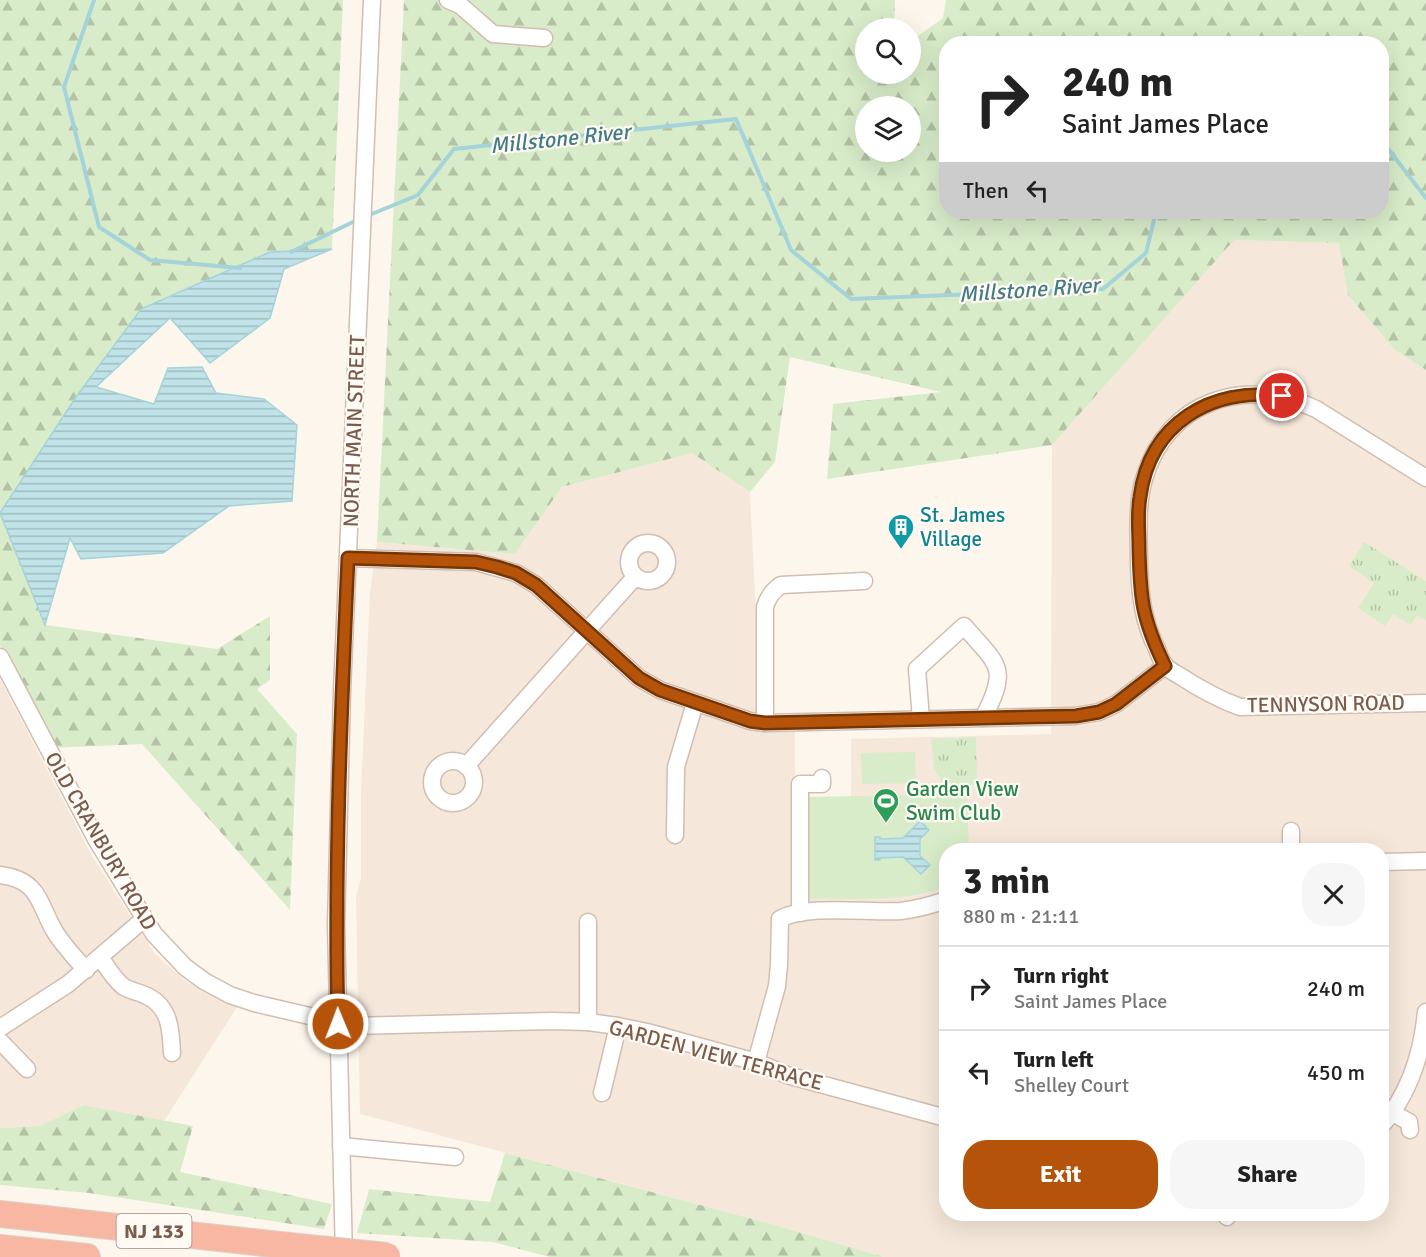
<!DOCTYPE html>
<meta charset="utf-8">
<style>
:root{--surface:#fff;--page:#f6f6f6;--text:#222;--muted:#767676;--line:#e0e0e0;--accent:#b45309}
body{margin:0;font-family:Signika,sans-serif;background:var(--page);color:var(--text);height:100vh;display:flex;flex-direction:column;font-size:22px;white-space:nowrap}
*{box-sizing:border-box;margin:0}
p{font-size:20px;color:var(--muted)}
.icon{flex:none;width:33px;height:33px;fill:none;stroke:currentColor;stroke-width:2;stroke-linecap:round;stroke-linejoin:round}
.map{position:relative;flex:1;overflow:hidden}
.details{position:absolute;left:939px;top:843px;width:450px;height:378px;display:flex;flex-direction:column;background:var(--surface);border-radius:24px;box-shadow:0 6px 24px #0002}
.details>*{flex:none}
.top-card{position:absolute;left:939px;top:36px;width:450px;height:183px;border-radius:24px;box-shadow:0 6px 24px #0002;background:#fff;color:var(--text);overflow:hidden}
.buttons{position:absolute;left:855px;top:18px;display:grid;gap:12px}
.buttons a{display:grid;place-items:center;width:66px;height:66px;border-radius:50%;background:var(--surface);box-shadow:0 6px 24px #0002;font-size:30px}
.pin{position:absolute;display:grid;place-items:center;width:51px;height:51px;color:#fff;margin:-26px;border:3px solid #fff;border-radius:50%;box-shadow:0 2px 6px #0007}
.me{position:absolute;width:66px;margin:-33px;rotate:359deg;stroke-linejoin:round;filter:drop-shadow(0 0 4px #0008)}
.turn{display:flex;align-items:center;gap:21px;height:126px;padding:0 24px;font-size:27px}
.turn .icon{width:78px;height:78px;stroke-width:2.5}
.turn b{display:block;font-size:42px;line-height:51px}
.then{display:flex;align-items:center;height:57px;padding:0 24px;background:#0003;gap:12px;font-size:22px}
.round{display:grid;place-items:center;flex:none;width:63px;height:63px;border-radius:24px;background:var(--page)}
.summary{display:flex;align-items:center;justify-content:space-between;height:102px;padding:0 24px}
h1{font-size:36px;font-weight:700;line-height:45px}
.cta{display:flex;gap:12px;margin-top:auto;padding:12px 24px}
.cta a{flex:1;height:69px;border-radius:24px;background:var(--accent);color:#fff;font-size:24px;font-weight:700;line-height:69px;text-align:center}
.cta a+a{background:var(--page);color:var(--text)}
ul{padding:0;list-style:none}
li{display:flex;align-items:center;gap:18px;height:84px;padding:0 24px;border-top:2px solid var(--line)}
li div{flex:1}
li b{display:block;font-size:22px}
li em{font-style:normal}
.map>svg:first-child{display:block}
.residential{fill:#f5e8da;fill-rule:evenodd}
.grass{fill:url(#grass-tufts)}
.forest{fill:url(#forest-firs);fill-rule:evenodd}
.pitch{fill:#d8ecc9}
.water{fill:url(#water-rules);stroke:#a5d3da;stroke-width:1.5}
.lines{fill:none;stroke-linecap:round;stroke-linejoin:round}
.stream{stroke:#a5d3da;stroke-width:4}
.minor-casing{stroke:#d1beb0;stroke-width:19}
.highway-casing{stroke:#dad1cd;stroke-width:28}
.minor{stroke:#fff;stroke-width:16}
.highway{stroke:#f7b7a3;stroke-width:26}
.highway-bridge-casing{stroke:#dad1cd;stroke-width:28;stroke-linecap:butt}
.highway-bridge{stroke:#f7b7a3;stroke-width:26}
.route-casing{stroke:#753606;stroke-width:15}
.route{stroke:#b45309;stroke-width:10}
.labels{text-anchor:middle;stroke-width:4.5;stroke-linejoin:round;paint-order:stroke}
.shield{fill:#fffaf3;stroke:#a28b7f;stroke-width:1.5}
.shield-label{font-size:20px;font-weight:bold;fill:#7a5c4d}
.street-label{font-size:21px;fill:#7a5c4d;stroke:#fffaf3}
.culture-label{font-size:21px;fill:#0d838f;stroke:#fffaf3;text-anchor:start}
.leisure-label{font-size:21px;fill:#27864d;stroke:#fffaf3;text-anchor:start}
.water-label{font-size:22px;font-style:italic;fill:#437c86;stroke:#fffaf3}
</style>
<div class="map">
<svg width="1426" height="1257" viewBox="0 0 1426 1257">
<defs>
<pattern id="grass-tufts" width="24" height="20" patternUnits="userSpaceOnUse" patternTransform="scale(1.5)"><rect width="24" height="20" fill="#d8ecc9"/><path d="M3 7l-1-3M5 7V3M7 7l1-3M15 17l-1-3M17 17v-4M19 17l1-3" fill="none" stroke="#b4c2a5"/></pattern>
<pattern id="forest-firs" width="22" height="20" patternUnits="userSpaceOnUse" patternTransform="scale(1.5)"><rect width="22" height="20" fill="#d8ecc9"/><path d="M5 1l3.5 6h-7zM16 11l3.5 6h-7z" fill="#b4c2a5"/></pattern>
<pattern id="water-rules" width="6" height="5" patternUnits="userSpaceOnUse" patternTransform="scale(1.5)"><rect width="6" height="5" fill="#bfe3e8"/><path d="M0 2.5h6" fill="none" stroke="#a0bbbe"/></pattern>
</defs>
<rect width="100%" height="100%" fill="#fdf6ec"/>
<g class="residential">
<path d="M 1233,240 L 1340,243 L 1348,295 L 1395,350 L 1426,370 L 1426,1257 L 884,1257 L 764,1222 L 360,1114 L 356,897 L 361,879 L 361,792 L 370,592 L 377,542 L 515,554 L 562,487 L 692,453 L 750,492 L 760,700 L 750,728 L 795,730 L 795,798 L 851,797 L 851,739 L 1051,734 L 1052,445 ZM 946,850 L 1382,850 L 1382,1214 L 946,1214 Z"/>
<polygon points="0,679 92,856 155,954 188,983 237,1007 164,1121 83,1105 40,1126 0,1128"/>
</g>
<g class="grass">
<polygon points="1364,542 1426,581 1426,620 1417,615 1411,625 1393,614 1385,626 1358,608 1374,583 1349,566"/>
<polygon points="976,737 977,783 971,786 958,788 954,784 949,786 943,785 934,768 931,739"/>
</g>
<g class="forest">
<polygon points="0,0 343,0 332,249 270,252 141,309 0,513 46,625 217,649 270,616 270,680 257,689 297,734 290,910 142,744 50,748 0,645"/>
<path d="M 404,0 L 895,0 L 894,28 L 866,28 L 866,74 L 910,74 L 911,41 L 943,18 L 946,0 L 1426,0 L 1426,370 L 1395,350 L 1348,295 L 1339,243 L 1234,240 L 1052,445 L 827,479 L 833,404 L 941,392 L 790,357 L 775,462 L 750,492 L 692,453 L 562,487 L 515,554 L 377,542 ZM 946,44 L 1382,44 L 1382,212 L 946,212 ZM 866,106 L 910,106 L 910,152 L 866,152 Z"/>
<polygon points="83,1105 193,1126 180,1172 332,1204 324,1229 89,1193 0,1185 0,1128 40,1126"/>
<polygon points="505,1153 764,1222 884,1257 550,1257 493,1242 357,1233 369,1189 490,1202"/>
</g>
<g class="pitch">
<polygon points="915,752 916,783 862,784 861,753"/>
<path d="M 967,794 L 969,850 L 946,850 L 946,887 C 902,903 852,898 806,899 L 804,797 Z"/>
</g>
<g class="water">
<polygon points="332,249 284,269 270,318 210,363 170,318 96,387 154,404 168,368 202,367 216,393 264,399 297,425 292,501 229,506 163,553 81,559 70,538 45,625 0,513 76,397 141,309 270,252"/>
<polygon points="920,821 929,830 920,839 920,856 930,865 921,874 903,857 880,858 880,860 875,860 875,837 880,837 880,839 903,838"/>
</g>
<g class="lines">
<g class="stream">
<polyline points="94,0 64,87 99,227 150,260 240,268"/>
<polyline points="1382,141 1426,198"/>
<polyline points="367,216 418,195 454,149 736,119 791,250 851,299 1103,289 1146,253 1156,212"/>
<polyline points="291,252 357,220"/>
</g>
<g class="minor-casing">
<g id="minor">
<polyline points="448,0 460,5 493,34 544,38"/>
<path d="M 1426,478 L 1316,409 C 1245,376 1167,400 1144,479 C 1136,507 1139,537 1139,565 C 1140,595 1143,622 1157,649 C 1159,654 1161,661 1165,665 C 1168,670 1175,673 1180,676 C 1200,689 1218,699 1240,707 L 1426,703"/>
<circle cx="648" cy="562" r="19"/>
<polyline points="348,558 476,562 516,573 536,585 639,678 660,690 750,721 765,723 1075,716 1099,712 1116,704 1165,666"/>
<polyline points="0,657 96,839 154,934 185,967 204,981 230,995 254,1003 352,1026 552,1021 588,1022 618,1026 647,1032 756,1062 787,1075 946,1118"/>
<path d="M 921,719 L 917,669 L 964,626 C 998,665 1010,667 983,718"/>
<path d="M 765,723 L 765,607 C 768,597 772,591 781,585 L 864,581"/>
<circle cx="453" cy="782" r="21"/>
<polyline points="466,766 635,577"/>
<polyline points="1291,831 1291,850"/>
<polyline points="675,835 676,767 695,703"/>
<polyline points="1382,862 1426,861"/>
<path d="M 0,875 C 40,880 38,903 55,932 C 64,946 75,958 86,970"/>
<polyline points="800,913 800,784 822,784 822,778"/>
<polyline points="588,922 588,1022"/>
<path d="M 100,957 C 107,967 114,980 124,987 C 131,991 139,992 147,996 C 170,1007 171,1030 172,1053"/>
<polyline points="0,1028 68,984 144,919"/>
<polyline points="0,1041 27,1069"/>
<path d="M 756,1062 L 777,986 L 779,965 L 780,919 C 808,904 868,913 901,911 C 916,909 932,905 946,900"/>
<polyline points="602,1093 618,1026"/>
<polyline points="1391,1112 1409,1122 1410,1130"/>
<path d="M 1382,1125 C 1409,1094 1422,1053 1426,1012"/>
<polyline points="341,1146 455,1157"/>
<polyline points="1227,1217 1228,1214"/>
<polyline points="344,1257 336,925 342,691 372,0"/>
</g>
</g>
<g class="highway-casing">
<g id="highway">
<polyline points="0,1214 308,1248"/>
<polyline points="0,1248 87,1257"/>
</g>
</g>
<use href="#minor" class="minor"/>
<use href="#highway" class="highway"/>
<g class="highway-bridge-casing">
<polyline id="highway-bridge" points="308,1248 387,1256"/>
</g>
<use href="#highway-bridge" class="highway-bridge"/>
</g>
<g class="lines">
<g class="route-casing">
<path id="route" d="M 338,1024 C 334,869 341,713 348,558 L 476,562 L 497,567 L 516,573 L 536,585 L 639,678 L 660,690 L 750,721 L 765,723 L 1076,716 L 1099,712 L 1116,704 L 1165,666 C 1142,619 1140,599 1139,547 C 1139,531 1137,514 1140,497 C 1150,423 1211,387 1282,396"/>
</g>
<use href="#route" class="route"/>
</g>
<defs>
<g id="building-pin" transform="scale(1.35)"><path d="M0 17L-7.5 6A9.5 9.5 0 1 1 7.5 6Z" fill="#0f9aa8" stroke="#fffaf3"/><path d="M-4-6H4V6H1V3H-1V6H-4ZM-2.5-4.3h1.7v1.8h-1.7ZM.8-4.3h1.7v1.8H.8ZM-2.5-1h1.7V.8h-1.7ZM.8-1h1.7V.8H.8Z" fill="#fff"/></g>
<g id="stadium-pin" transform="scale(1.35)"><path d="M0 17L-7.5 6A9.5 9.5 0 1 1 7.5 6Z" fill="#2e9e5b" stroke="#fffaf3"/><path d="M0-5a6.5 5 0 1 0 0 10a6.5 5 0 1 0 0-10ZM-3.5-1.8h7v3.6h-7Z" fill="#fff"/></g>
</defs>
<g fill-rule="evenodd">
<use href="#building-pin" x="901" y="527"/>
<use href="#stadium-pin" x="886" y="801"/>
</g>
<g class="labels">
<rect class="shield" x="116.5" y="1214" width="75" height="34" rx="4.5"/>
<g class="shield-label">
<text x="154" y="1238">NJ 133</text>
</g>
<g class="street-label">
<text transform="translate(354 431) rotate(-88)" y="7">NORTH MAIN STREET</text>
<text transform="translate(1326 704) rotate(-1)" y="7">TENNYSON ROAD</text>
<text transform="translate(101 841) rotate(60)" y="7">OLD CRANBURY ROAD</text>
<text transform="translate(716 1055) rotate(15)" y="7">GARDEN VIEW TERRACE</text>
</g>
<g class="culture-label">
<text x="920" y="522">St. James<tspan x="920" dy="24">Village</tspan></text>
</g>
<g class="leisure-label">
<text x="906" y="796">Garden View<tspan x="906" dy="24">Swim Club</tspan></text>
</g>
<g class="water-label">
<text transform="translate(560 138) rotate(-6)" y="8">Millstone River</text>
<text transform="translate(1029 289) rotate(-4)" y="8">Millstone River</text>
</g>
</g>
</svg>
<div class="buttons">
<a><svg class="icon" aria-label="search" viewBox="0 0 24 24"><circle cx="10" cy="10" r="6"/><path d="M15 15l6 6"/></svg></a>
<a><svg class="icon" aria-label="layers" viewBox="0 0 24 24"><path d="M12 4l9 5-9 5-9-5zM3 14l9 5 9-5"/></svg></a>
</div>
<div class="pin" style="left:1282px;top:396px;background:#d93025"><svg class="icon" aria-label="arrive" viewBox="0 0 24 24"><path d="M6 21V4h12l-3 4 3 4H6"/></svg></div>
<svg class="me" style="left:338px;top:1024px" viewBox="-20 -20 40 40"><circle r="17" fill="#b45309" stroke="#fff" stroke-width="3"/><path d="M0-11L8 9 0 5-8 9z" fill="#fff"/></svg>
<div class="top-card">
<div class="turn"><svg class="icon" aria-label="right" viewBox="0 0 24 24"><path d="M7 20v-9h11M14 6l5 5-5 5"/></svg><div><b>240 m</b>Saint James Place</div></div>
<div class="then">Then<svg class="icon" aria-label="left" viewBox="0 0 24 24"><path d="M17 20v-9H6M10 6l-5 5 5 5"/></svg></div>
</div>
<section class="details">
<div class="summary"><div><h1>3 min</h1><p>880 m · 21:11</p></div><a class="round"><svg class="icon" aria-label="close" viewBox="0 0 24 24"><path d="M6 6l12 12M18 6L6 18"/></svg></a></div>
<ul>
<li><svg class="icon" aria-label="right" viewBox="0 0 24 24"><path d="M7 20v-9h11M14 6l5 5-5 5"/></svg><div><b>Turn right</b><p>Saint James Place</p></div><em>240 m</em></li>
<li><svg class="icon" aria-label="left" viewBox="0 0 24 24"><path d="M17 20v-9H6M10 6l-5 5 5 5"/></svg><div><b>Turn left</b><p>Shelley Court</p></div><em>450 m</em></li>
</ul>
<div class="cta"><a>Exit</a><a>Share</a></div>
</section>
</div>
